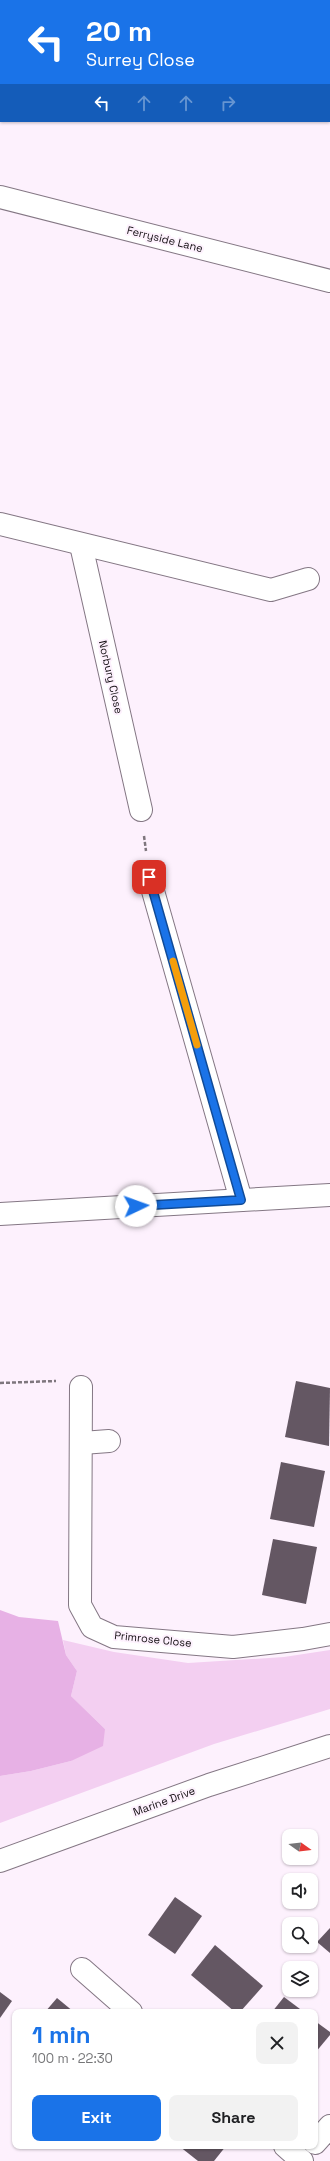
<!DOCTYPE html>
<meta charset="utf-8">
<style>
:root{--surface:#fff;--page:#f2f2f2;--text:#202124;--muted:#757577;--accent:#1a73e8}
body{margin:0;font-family:"Space Grotesk",sans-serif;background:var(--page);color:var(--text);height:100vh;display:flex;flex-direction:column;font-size:15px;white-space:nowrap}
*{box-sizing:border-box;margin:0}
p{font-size:13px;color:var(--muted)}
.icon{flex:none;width:22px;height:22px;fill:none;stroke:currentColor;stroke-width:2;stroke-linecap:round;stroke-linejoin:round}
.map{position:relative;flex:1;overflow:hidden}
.panel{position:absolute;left:12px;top:2009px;width:306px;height:140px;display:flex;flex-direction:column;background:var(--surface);border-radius:8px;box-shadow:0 1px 3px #0004}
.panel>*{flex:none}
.top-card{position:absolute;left:0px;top:0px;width:330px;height:122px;box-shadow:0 1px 3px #0004;background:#1a73e8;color:#fff;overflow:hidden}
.needle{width:26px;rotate:104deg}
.tools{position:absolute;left:282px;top:1829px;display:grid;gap:8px}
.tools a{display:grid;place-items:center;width:36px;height:36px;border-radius:8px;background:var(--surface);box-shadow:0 1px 3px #0004;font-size:20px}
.pin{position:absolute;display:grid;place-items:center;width:34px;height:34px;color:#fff;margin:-17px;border-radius:8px;box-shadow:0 2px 6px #0006}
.me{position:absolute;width:44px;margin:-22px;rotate:87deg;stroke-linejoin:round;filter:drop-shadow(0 0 3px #0008)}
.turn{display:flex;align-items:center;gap:14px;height:84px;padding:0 20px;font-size:18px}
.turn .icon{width:52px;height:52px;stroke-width:2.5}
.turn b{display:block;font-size:28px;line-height:34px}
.lanes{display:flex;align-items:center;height:38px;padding:0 20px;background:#0003;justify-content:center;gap:20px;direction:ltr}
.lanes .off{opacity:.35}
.round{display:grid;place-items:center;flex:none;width:42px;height:42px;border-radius:8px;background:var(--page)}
.summary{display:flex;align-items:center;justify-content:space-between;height:68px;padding:0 20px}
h1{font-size:24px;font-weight:800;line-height:30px;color:var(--accent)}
.cta{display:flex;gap:8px;margin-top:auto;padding:8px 20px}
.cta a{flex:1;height:46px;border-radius:8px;background:var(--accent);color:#fff;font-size:16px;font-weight:800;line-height:46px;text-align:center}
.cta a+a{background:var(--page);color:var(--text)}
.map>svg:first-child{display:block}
.green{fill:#f3cff1}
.forest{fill:#e7b1e5}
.building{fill:#645763}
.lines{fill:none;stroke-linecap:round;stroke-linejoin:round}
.minor-casing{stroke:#847784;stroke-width:24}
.path{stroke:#7e767d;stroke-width:2.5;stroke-dasharray:4 2;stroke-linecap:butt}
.minor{stroke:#fff;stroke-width:22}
.route-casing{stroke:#114b97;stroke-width:10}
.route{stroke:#1a73e8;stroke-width:7}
.slow{stroke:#f59e0b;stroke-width:7}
.labels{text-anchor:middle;stroke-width:4;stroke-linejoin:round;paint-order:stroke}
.street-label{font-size:11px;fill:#151014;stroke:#fdf1fd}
</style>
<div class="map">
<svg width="330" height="2161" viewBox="0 0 330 2161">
<rect width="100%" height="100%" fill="#fdf1fd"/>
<polygon class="green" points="63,1640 114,1652 188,1663 284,1657 330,1650 330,1709 214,1744 0,1823 0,1776 31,1771 71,1761 105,1729 71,1696 77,1671 66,1655"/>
<polygon class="forest" points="0,1610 19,1617 58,1621 66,1655 77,1671 71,1696 105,1729 103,1746 71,1761 31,1771 0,1776"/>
<g class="building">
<polygon points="296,1381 330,1388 329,1446 285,1437"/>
<polygon points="281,1462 325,1471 314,1527 270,1519"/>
<polygon points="273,1539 317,1547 306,1604 262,1595"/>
<polygon points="175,1897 202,1916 175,1954 148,1935"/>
<polygon points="330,1928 330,1953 317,1942"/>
<polygon points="215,1945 263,1986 240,2012 235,2012 191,1975"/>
<polygon points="0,1992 12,2001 0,2018"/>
<polygon points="284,1997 304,2012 272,2012"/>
<polygon points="57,1998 74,2012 45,2012"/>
<polygon points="315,2021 330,2032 330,2035 315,2053"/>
<polygon points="179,2146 226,2146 214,2161 198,2161"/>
</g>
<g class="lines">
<g class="minor-casing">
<g id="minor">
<polyline points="0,197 330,281"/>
<polyline points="0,524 271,590 308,579"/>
<polyline points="81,545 141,810"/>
<polyline points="149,877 241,1200"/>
<polyline points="0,1214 330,1195"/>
<polyline points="81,1387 80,1605 92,1627 114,1637 233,1647 303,1639 330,1634"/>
<polyline points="82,1443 109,1441"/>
<polyline points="0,1861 209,1785 330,1746"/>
<polyline points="82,1969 131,2012"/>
<polyline points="315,2143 330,2126"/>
<polyline points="285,2146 302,2161"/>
</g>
</g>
<g class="path">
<polyline points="144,836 146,851"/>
<polyline points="0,1383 56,1381"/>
</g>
<use href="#minor" class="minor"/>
</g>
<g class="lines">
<g class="route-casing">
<polyline id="route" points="136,1206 241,1200 149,877"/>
</g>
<use href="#route" class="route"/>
<polyline class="slow" points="173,961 197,1045"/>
</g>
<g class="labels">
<g class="street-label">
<text transform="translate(165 239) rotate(14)" y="4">Ferryside Lane</text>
<text transform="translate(111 677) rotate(77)" y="4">Norbury Close</text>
<text transform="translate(153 1639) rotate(6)" y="4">Primrose Close</text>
<text transform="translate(164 1801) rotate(-20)" y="4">Marine Drive</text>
</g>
</g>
</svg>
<div class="tools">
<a><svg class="needle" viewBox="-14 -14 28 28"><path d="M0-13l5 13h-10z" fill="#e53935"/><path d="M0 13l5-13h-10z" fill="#757577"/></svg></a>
<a><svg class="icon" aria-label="sound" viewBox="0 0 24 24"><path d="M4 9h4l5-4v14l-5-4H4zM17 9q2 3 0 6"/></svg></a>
<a><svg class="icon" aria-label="search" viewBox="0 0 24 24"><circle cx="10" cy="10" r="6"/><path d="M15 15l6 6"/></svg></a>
<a><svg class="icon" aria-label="layers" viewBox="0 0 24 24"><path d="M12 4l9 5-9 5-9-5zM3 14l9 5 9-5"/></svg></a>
</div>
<div class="pin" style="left:149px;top:877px;background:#d93025"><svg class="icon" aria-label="arrive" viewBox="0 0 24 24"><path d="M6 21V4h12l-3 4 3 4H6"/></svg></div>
<svg class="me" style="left:136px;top:1206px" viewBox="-20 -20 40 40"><circle r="19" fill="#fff"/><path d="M0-13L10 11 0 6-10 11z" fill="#1a73e8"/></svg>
<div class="top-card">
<div class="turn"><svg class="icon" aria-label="left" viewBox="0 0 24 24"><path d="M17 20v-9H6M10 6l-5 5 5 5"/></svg><div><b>20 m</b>Surrey Close</div></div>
<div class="lanes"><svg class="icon" aria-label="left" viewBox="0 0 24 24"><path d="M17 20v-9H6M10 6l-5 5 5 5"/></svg><svg class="icon off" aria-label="ahead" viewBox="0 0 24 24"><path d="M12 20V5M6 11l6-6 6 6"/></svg><svg class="icon off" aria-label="ahead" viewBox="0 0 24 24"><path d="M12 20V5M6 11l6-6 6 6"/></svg><svg class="icon off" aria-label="right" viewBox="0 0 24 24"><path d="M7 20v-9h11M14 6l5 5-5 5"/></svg></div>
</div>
<section class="panel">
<div class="summary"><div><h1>1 min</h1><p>100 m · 22:30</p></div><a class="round"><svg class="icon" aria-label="close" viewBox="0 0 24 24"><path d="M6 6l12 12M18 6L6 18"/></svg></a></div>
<div class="cta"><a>Exit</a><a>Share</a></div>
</section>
</div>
